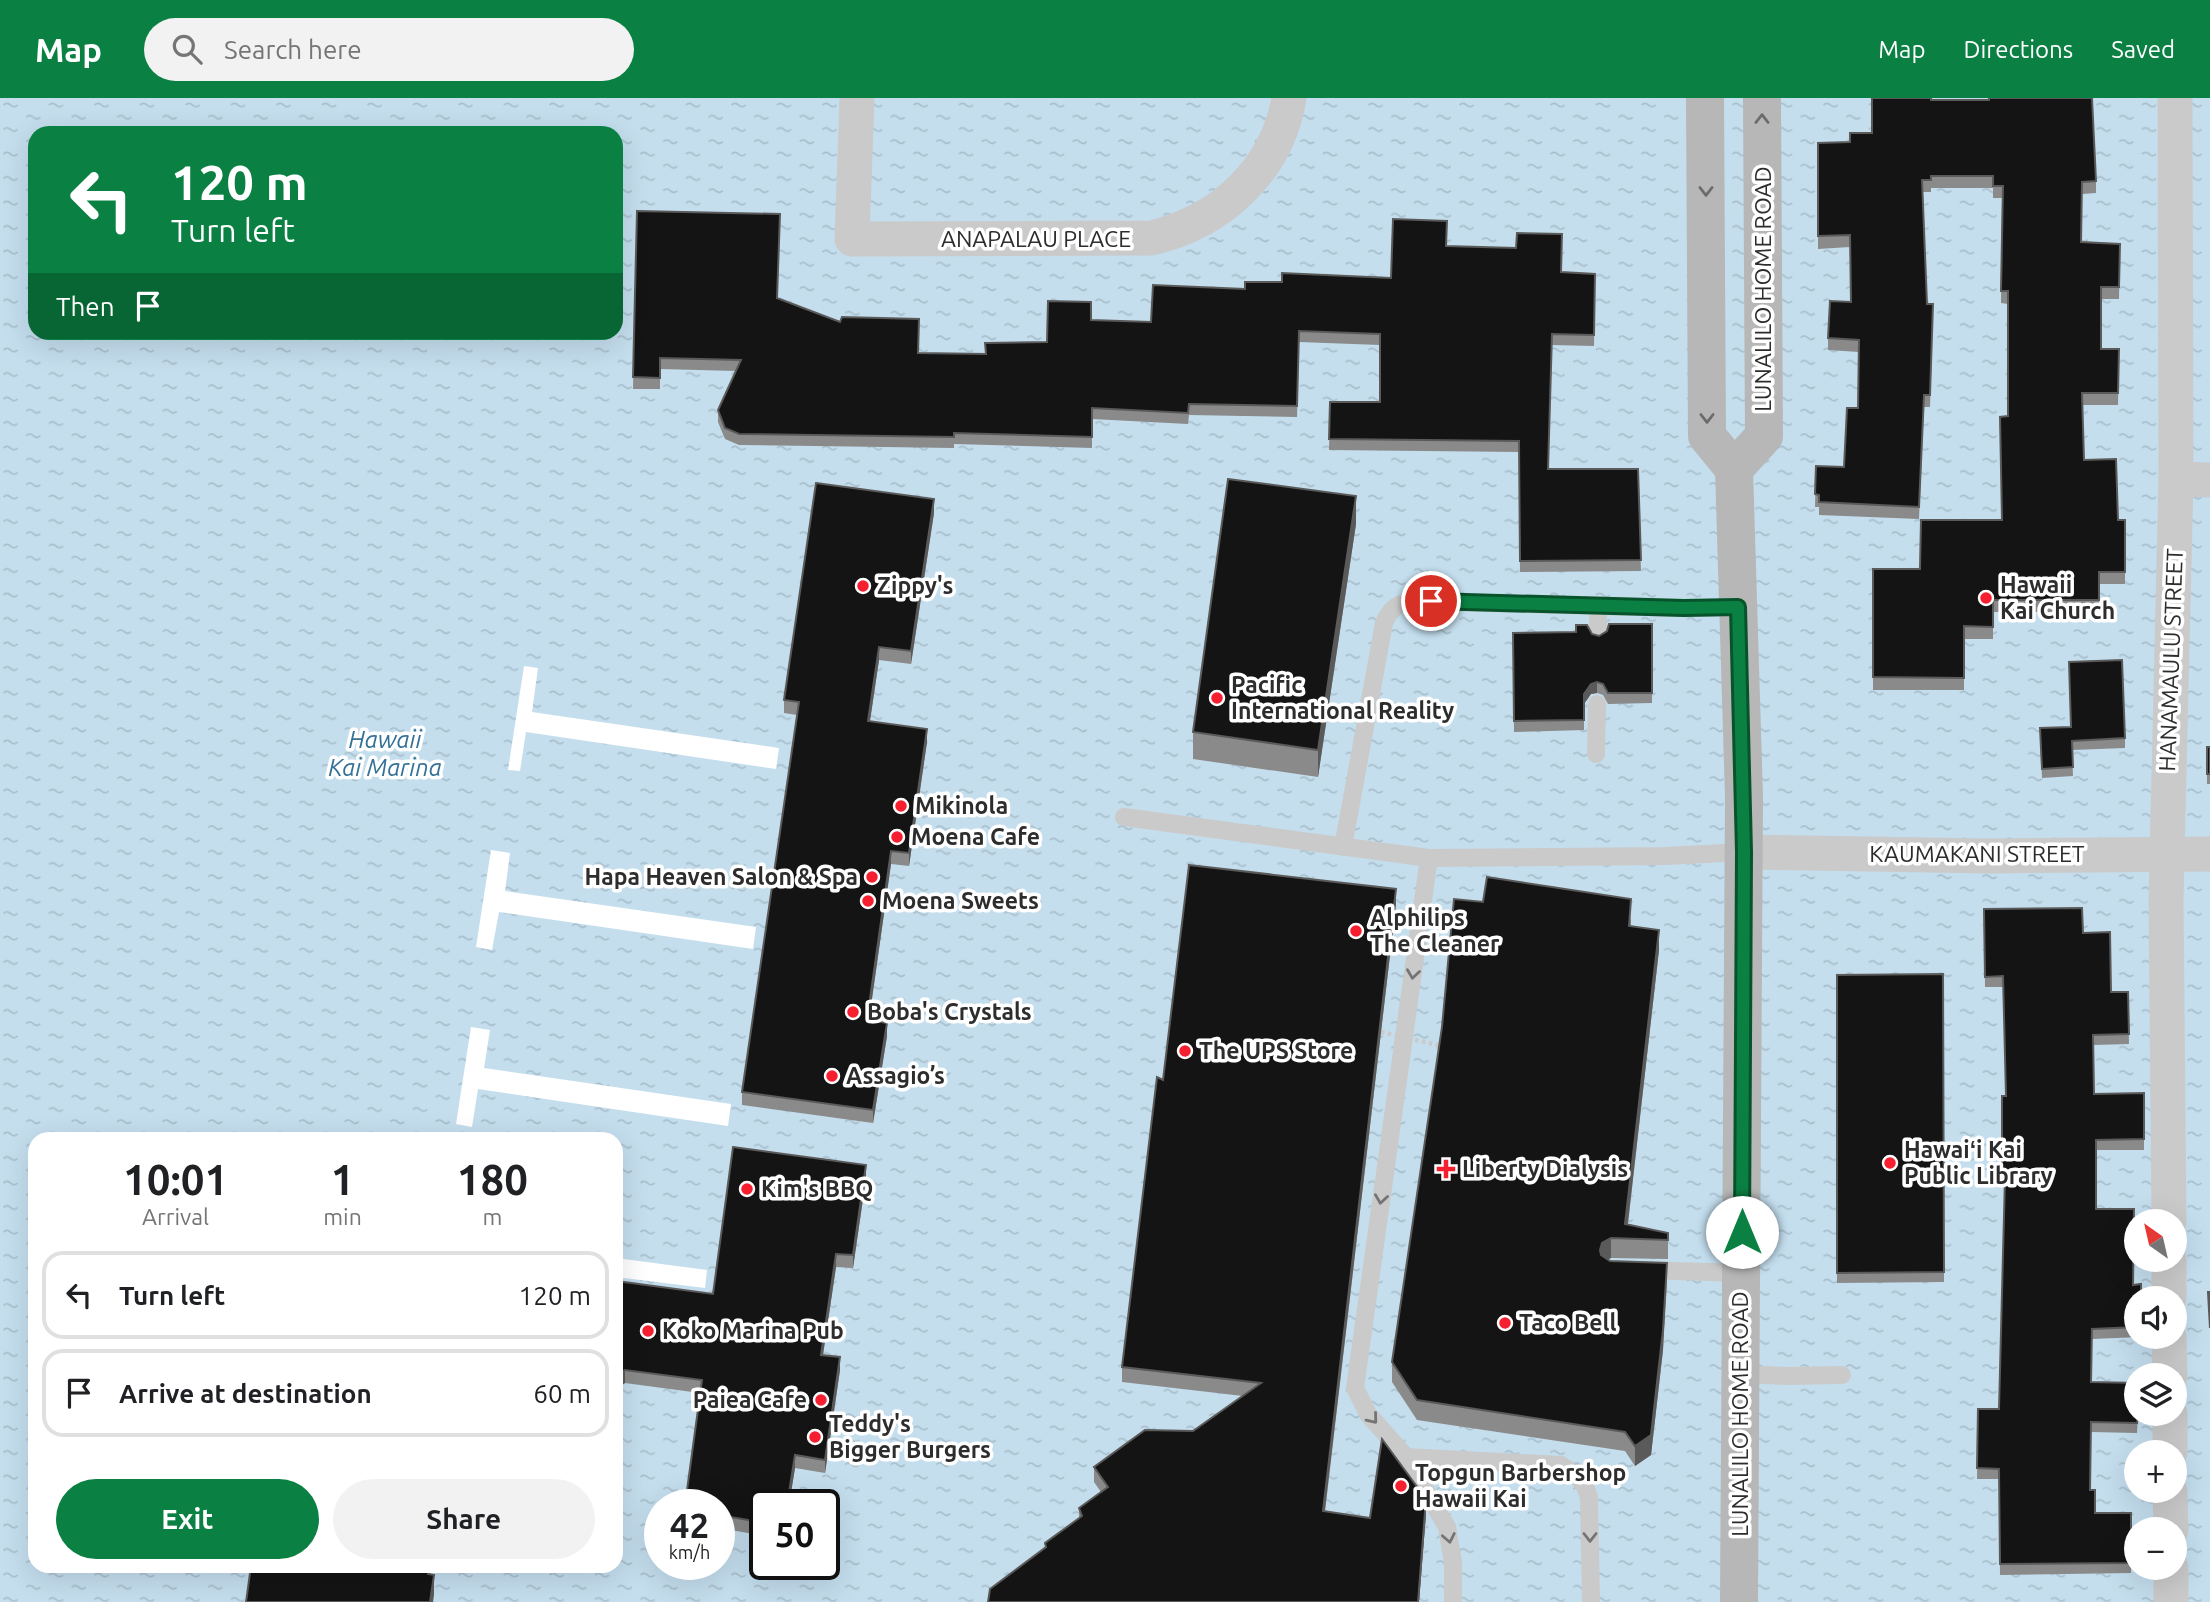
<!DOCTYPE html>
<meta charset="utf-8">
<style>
:root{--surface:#fff;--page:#f2f2f2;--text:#202124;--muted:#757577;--line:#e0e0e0;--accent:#0b8043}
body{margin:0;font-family:Ubuntu,sans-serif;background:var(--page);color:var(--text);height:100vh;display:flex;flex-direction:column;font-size:26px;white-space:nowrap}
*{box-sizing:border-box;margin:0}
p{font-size:23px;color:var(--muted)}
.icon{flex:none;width:38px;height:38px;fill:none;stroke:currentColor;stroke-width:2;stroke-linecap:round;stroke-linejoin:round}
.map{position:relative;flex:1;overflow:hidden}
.sheet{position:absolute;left:28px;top:1034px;width:595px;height:441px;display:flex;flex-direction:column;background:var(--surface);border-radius:21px;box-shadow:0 7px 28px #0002}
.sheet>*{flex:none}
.guide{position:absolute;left:28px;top:28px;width:595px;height:214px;border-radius:21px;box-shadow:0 7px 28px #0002;background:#0b8043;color:#fff;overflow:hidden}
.needle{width:46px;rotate:326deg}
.fabs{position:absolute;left:2124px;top:1111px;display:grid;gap:14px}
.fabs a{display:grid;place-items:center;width:63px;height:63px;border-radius:50%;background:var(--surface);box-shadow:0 7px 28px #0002;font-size:35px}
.speed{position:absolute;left:644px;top:1391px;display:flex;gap:14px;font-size:35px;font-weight:700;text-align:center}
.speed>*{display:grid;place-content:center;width:91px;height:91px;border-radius:50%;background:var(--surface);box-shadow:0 7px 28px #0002;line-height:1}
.speed small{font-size:18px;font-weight:400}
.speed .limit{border:4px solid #111;border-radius:10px;background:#fff;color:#111}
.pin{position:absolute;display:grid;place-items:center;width:60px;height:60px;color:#fff;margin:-30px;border:4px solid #fff;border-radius:50%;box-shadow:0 2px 7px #0007}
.me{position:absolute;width:77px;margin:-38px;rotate:0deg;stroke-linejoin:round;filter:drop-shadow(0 0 5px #0008)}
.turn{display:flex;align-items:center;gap:24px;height:147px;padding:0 28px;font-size:32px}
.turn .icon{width:91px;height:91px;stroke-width:2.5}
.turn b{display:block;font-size:49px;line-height:60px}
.then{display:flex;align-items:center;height:66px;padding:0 28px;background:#0003;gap:14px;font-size:26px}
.eta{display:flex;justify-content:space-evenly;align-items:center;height:119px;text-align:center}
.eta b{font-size:42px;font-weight:700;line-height:49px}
.button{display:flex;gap:14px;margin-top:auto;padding:14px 28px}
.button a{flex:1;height:80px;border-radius:42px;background:var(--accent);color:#fff;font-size:28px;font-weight:700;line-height:80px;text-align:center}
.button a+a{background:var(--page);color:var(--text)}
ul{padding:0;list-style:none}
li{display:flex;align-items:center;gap:21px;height:88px;margin:0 14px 10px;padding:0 14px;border:4px solid var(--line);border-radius:21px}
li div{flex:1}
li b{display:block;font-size:26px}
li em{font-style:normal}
header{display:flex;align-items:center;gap:42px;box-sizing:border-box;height:98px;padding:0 35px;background:var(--accent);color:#fff}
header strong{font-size:33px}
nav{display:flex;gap:38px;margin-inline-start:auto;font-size:24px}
.search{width:490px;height:63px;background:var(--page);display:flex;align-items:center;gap:18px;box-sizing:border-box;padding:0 24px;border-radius:38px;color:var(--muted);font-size:26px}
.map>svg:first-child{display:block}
.water{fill:url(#water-ripples);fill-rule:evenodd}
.pier{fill:#fff}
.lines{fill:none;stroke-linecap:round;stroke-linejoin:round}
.service{stroke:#cacaca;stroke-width:18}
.minor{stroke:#cacaca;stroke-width:35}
.secondary{stroke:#b7b7b7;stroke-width:38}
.path-bridge{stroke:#cacaca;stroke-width:4.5;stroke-dasharray:3.5 3.5;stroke-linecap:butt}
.wall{fill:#8a8a8a}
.shaded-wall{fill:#5a5a5a}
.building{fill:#141414;stroke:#5a5a5a;stroke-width:2}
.oneway{stroke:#6b6b6b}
.oneway2{stroke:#747474}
.route-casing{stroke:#07532c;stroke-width:18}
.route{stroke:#0b8043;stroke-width:12}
.poi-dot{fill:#f51f30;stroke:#fff;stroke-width:2.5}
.labels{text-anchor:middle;stroke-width:7;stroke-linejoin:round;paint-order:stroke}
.street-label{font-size:23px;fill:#2d2d2d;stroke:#fff}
.poi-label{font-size:23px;font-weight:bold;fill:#2d2d2d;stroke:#fff;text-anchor:start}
.water-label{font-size:24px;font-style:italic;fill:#347197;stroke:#fff}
</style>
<header>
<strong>Map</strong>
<div class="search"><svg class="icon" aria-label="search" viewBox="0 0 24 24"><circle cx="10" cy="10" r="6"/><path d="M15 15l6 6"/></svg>Search here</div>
<nav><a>Map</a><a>Directions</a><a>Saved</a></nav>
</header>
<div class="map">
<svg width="2210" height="1504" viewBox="0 0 2210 1504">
<defs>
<pattern id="water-ripples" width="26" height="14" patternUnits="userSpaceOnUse" patternTransform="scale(1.75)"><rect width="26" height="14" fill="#c4deee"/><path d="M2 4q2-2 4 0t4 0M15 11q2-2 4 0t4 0" fill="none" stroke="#a9bfcc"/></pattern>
</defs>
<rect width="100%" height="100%" fill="#fff"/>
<path class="water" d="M 0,0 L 2210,0 L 2210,1504 L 0,1504 ZM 35,35 L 616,35 L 616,234 L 35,234 ZM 35,1041 L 616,1041 L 616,1468 L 35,1468 ZM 2137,1124 L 2175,1124 L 2175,1162 L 2137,1162 ZM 2137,1200 L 2175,1200 L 2175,1239 L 2137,1239 ZM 2137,1278 L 2175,1278 L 2175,1316 L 2137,1316 ZM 2137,1354 L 2175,1354 L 2175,1393 L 2137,1393 ZM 660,1407 L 719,1407 L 719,1466 L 660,1466 ZM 765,1407 L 824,1407 L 824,1466 L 765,1466 ZM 2137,1432 L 2175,1432 L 2175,1470 L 2137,1470 Z"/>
<g class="pier">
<polygon points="524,568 538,570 532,614 779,650 776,671 526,634 520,673 508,672"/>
<polygon points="491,752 510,755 505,793 756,829 753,851 499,814 492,852 476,849"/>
<polygon points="471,929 490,932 484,970 731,1006 728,1028 478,991 472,1029 456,1026"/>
<polygon points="616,1160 707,1172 705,1190 616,1179"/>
</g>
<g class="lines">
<g class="service">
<polyline points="1598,537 1598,508"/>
<polyline points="1596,656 1597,606"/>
<polyline points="1124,719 1429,760 1666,758 1744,754"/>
<path d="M 1343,749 L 1384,525 C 1390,511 1396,507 1410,503 L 1684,510 L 1738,509"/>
<polyline points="1429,760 1355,1290 1368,1316 1406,1359 1447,1429 1453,1464 1453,1504"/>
<polyline points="1643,1172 1741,1175"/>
<polyline points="1742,1276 1787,1278 1842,1277"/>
<polyline points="1406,1359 1561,1367 1575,1376 1584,1386 1589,1399 1591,1504"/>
</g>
<g class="minor">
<path d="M 857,0 L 852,141 L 1151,140 C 1221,124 1277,72 1289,0"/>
<polyline points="2176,381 2210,382"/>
<polyline points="1744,754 1989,758 2210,756"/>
<polyline points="2169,1124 2166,802 2176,381 2175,0"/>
<polyline points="2169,1162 2169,1200"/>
<polyline points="2169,1239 2170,1278"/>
<polyline points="2170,1316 2170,1354"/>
<polyline points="2170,1393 2171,1432"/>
<polyline points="2171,1470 2171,1504"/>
</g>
<g class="secondary">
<polyline points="1705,0 1707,338 1734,371 1744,699 1739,1504"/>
<polyline points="1734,371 1764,338 1762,0"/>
</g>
<polyline class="path-bridge" points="1381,934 1442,948 1443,945"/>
</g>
<g class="wall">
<polygon points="1931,2 2096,83 2096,95 2082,96 2081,144 2120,146 2119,201 2101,201 2101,251 2119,251 2118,307 2082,307 2084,362 2118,422 2125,422 2125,486 2099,486 2099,514 1993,514 1993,541 1964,541 1964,592 1873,592 1873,471 1920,471 2002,422 2008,318 2008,206 2001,205 2002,100 1993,100 1993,90 1931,90 1931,94 1923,94 1927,206 1933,219 1930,309 1924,309 1919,421 1819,417 1819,409 1815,409 1816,368 1844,369 1858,310 1859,254 1828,252 1828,240 1851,204 1850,149 1818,151 1818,45 1850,44 1872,35"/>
<polygon points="637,113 778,200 918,255 985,256 1047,244 1091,222 1151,224 1245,191 1282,184 1391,180 1447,148 1562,174 1595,176 1594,248 1552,247 1548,371 1638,371 1641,473 1520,474 1519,354 1329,352 1330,304 1380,304 1380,247 1299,244 1297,319 1189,317 1188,326 1092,321 1092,350 954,346 954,350 739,347 725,341 718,324 718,312 736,273 660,271 660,291 633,291"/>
<polygon points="934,415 911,566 879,562 870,623 927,644 909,768 891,766 869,922 887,938 873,1025 742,1007 742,994 797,617 784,615 784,602"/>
<polygon points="1356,426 1318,679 1193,661 1193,634"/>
<polygon points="1652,526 1652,605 1608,606 1603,597 1597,595 1591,596 1584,606 1584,632 1514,634 1513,535 1592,536 1599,538"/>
<polygon points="2040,630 2125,640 2125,650 2072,652 2073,678 2042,680"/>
<rect x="2207" y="649" width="3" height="37"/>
<polygon points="1396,806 1325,1414 1370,1420 1426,1416 1419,1504 988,1504 1045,1451 1045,1445 1079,1420 1079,1410 1101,1394 1094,1384 1094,1369 1193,1333 1243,1298 1122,1284 1122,1269 1163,982"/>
<polygon points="1984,811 2083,835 2111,894 2128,894 2129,946 2093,947 2094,996 2144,995 2144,1052 2096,1052 2096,1111 2133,1187 2137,1200 2137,1239 2140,1239 2092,1241 2092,1284 2138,1316 2137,1335 2091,1334 2090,1392 2095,1415 2131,1415 2131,1475 2000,1477 1999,1381 1977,1381 1978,1311 1999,1311 2005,1089 2002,1089 2002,998 2006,998 2003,889 1985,889"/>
<polygon points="1631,820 1631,828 1659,852 1628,1126 1668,1135 1668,1161 1611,1160 1608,1161 1667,1184 1663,1252 1651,1357 1635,1368 1625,1353 1417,1322 1392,1284 1392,1264"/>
<polygon points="1943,876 1944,1184 1837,1185 1837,877"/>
<polygon points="866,1080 853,1170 836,1169 823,1257 840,1272 825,1375 795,1370 789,1407 765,1407 765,1438 719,1430 719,1407 700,1295 625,1285 616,1291 616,1183 713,1196"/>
</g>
<g class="shaded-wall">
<polygon points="1356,398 1356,426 1318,679 1318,652"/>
<polygon points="934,401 934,415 911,566 911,553"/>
<polygon points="879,549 879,562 868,636 868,623"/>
<polygon points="1597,584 1597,595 1591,596 1584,606 1584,596 1591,586"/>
<polygon points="927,631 927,644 909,768 909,755"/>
<polygon points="891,753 891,766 867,936 867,922"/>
<polygon points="1396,791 1396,806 1323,1428 1323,1413"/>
<polygon points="1659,832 1659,852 1626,1141 1625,1126"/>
<polygon points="887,925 887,938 873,1025 873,1012"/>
<polygon points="866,1067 866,1080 853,1170 853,1157"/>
<polygon points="1611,1140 1611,1160 1602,1164 1600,1152 1602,1145"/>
<polygon points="836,1156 836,1169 821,1270 821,1257"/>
<polygon points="1667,1165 1663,1252 1651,1357 1635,1368 1635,1348"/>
<polygon points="840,1259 840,1272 825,1375 825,1362"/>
<polygon points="625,1272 625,1285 616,1291 616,1278"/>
<polygon points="795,1357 795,1370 789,1407 787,1407"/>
<polygon points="1426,1401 1426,1416 1419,1504 1418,1504"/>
<polygon points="429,1468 431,1468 428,1496 428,1476"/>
<polygon points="434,1477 434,1497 433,1504 430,1504"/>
</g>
<g class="building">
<polygon points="1872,0 1931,0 1931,2 1989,2 1989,0 2092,0 2096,83 2082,84 2081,144 2120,146 2119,189 2101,189 2101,251 2119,251 2118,295 2082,295 2084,362 2116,361 2118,422 2125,422 2125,474 2099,474 2099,502 1993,502 1993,529 1964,528 1964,580 1873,579 1873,471 1920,471 1921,422 2002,422 2000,319 2008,318 2008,193 2001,193 2003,88 1993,88 1993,78 1931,78 1931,82 1922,82 1927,206 1933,206 1930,297 1924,297 1919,409 1819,404 1819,397 1815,396 1816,368 1844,369 1847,310 1858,310 1859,242 1828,240 1830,203 1851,204 1850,137 1818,138 1818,45 1850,44 1850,35 1872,35"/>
<polygon points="637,113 780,116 777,200 840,224 842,219 919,221 918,255 986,256 985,245 1047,244 1048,203 1091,204 1091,222 1151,224 1153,187 1245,191 1245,184 1282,184 1282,175 1391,180 1393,121 1447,123 1446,148 1516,150 1517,135 1562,136 1561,174 1595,176 1594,237 1552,236 1548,371 1638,371 1641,462 1520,463 1519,343 1329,341 1330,304 1380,304 1380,236 1299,233 1297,308 1189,306 1188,315 1092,310 1092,339 954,335 954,339 739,336 725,330 718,312 741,262 660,260 660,280 633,279"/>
<polygon points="1228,381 1356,398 1318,652 1193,634"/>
<polygon points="816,385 934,401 911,553 879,549 868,623 927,631 909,755 891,753 867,922 887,925 873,1012 742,994 799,604 784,602"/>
<polygon points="1609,526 1652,526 1652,595 1608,595 1603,586 1597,584 1591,586 1584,596 1584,622 1514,623 1513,535 1576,534 1576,527 1587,527 1592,536 1599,538 1607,533"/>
<polygon points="2122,562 2125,640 2072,643 2073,669 2042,671 2040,630 2071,629 2069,564"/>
<rect x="2207" y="649" width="3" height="27"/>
<polygon points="1189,767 1396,791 1323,1413 1370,1420 1382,1341 1426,1401 1418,1504 988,1504 990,1491 1046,1449 1045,1445 1082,1418 1079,1410 1108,1389 1094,1369 1145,1332 1193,1333 1261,1285 1122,1269 1157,979 1163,982"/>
<polygon points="1487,779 1631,801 1629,828 1659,832 1625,1126 1668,1135 1668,1142 1611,1140 1602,1145 1600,1152 1601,1157 1610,1163 1667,1165 1663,1232 1651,1337 1635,1348 1625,1334 1417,1302 1392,1264 1442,929 1454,801 1483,804"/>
<polygon points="2082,810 2083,835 2110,834 2111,894 2128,894 2129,936 2093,937 2094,996 2144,995 2144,1041 2096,1042 2096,1111 2134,1111 2133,1187 2141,1186 2141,1200 2137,1200 2137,1229 2092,1231 2091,1284 2137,1285 2138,1316 2137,1325 2091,1324 2090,1392 2095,1392 2095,1415 2131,1415 2131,1465 2000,1466 1999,1371 1977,1370 1978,1311 1999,1311 2005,1079 2002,1079 2002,998 2006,998 2003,878 1985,879 1984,811"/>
<polygon points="1943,876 1944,1174 1837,1175 1837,877"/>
<polygon points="733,1049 866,1067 853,1157 836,1156 821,1257 840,1259 825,1362 795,1357 787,1407 765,1407 765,1425 719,1417 719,1407 685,1407 702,1282 625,1272 616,1278 616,1183 713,1196"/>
<polygon points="2208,1194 2210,1194 2210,1230"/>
<polygon points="251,1468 429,1468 428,1476 434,1477 430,1504 246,1504"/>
</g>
<defs><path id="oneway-chevron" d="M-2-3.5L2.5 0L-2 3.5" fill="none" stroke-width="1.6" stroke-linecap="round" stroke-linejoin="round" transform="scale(1.75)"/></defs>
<g class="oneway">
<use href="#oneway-chevron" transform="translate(1762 21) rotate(-90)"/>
<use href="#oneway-chevron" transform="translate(1706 93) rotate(90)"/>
<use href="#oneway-chevron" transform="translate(1707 320) rotate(90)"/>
</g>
<g class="oneway2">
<use href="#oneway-chevron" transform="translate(1413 876) rotate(98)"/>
<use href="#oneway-chevron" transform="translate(1381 1101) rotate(98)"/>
<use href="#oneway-chevron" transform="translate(1373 1321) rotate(51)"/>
<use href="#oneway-chevron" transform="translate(1590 1439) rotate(90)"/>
<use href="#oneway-chevron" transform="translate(1449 1440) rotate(79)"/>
</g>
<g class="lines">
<g class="route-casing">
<polyline id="route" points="1431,503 1684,510 1738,509 1744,754 1742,1134"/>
</g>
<use href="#route" class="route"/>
</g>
<g class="poi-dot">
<circle cx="863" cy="488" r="7"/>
<circle cx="1986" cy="500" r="7"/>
<circle cx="1217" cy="600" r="7"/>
<circle cx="901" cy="708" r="7"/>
<circle cx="897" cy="739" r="7"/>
<circle cx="872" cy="779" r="7"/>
<circle cx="868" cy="803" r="7"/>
<circle cx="1356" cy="833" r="7"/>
<circle cx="853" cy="914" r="7"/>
<circle cx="1185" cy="953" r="7"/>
<circle cx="832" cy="978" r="7"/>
<circle cx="1890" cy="1065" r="7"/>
<path d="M1442.5 1060.5h7v7h7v7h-7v7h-7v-7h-7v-7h7z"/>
<circle cx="747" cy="1091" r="7"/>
<circle cx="1505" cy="1225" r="7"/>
<circle cx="648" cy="1233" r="7"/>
<circle cx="821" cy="1302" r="7"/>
<circle cx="815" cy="1339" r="7"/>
<circle cx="1401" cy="1388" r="7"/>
</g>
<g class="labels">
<g class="street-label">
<text x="1036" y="149">ANAPALAU PLACE</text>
<text transform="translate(1763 191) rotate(-90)" y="8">LUNALILO HOME ROAD</text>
<text transform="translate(2171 562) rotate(-88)" y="8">HANAMAULU STREET</text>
<text x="1977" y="764">KAUMAKANI STREET</text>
<text transform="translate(1740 1316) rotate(-90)" y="8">LUNALILO HOME ROAD</text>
</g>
<g class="poi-label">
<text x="2000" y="495">Hawaii<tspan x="2000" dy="26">Kai Church</tspan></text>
<text x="877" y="496">Zippy's</text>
<text x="1231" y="595">Pacific<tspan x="1231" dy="26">International Reality</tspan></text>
<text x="915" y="716">Mikinola</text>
<text x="911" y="747">Moena Cafe</text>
<text x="858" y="787" text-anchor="end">Hapa Heaven Salon &amp; Spa</text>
<text x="882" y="811">Moena Sweets</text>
<text x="1370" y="828">Alphilips<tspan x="1370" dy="26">The Cleaner</tspan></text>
<text x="867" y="922">Boba's Crystals</text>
<text x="1199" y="961">The UPS Store</text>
<text x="846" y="986">Assagio’s</text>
<text x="1904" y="1060">Hawaiʻi Kai<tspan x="1904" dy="26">Public Library</tspan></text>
<text x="1462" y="1079">Liberty Dialysis</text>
<text x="761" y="1099">Kim's BBQ</text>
<text x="1519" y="1233">Taco Bell</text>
<text x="662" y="1241">Koko Marina Pub</text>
<text x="807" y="1310" text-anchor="end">Paiea Cafe</text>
<text x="829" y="1334">Teddy's<tspan x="829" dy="26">Bigger Burgers</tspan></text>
<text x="1415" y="1383">Topgun Barbershop<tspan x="1415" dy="26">Hawaii Kai</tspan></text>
</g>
<g class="water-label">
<text x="385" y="650">Hawaii<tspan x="385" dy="28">Kai Marina</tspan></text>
</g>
</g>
</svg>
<div class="fabs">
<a><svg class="needle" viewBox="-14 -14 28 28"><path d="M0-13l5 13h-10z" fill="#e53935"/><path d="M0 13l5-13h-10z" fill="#757577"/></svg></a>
<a><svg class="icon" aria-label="sound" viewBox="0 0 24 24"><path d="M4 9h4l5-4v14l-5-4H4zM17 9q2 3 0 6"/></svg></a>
<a><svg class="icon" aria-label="layers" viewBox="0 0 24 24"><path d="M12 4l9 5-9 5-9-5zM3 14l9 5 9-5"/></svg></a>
<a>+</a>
<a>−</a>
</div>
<div class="speed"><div>42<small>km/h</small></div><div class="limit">50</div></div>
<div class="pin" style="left:1431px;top:503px;background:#d93025"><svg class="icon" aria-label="arrive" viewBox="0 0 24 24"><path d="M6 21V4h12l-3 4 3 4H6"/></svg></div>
<svg class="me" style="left:1742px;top:1134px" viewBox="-20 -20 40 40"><circle r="19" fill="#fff"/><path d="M0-13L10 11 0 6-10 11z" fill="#0b8043"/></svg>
<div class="guide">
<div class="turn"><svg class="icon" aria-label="left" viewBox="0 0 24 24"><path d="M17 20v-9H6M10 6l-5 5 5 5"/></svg><div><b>120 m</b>Turn left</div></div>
<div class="then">Then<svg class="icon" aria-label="arrive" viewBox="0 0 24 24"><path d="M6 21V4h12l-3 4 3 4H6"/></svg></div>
</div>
<section class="sheet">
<div class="eta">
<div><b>10:01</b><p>Arrival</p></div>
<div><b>1</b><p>min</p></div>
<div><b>180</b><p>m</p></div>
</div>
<ul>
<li><svg class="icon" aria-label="left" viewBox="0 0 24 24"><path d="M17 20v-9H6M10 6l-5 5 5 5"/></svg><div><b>Turn left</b></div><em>120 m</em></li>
<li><svg class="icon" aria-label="arrive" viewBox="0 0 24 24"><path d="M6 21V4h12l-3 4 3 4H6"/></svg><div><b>Arrive at destination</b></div><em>60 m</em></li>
</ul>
<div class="button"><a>Exit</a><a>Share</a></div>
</section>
</div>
